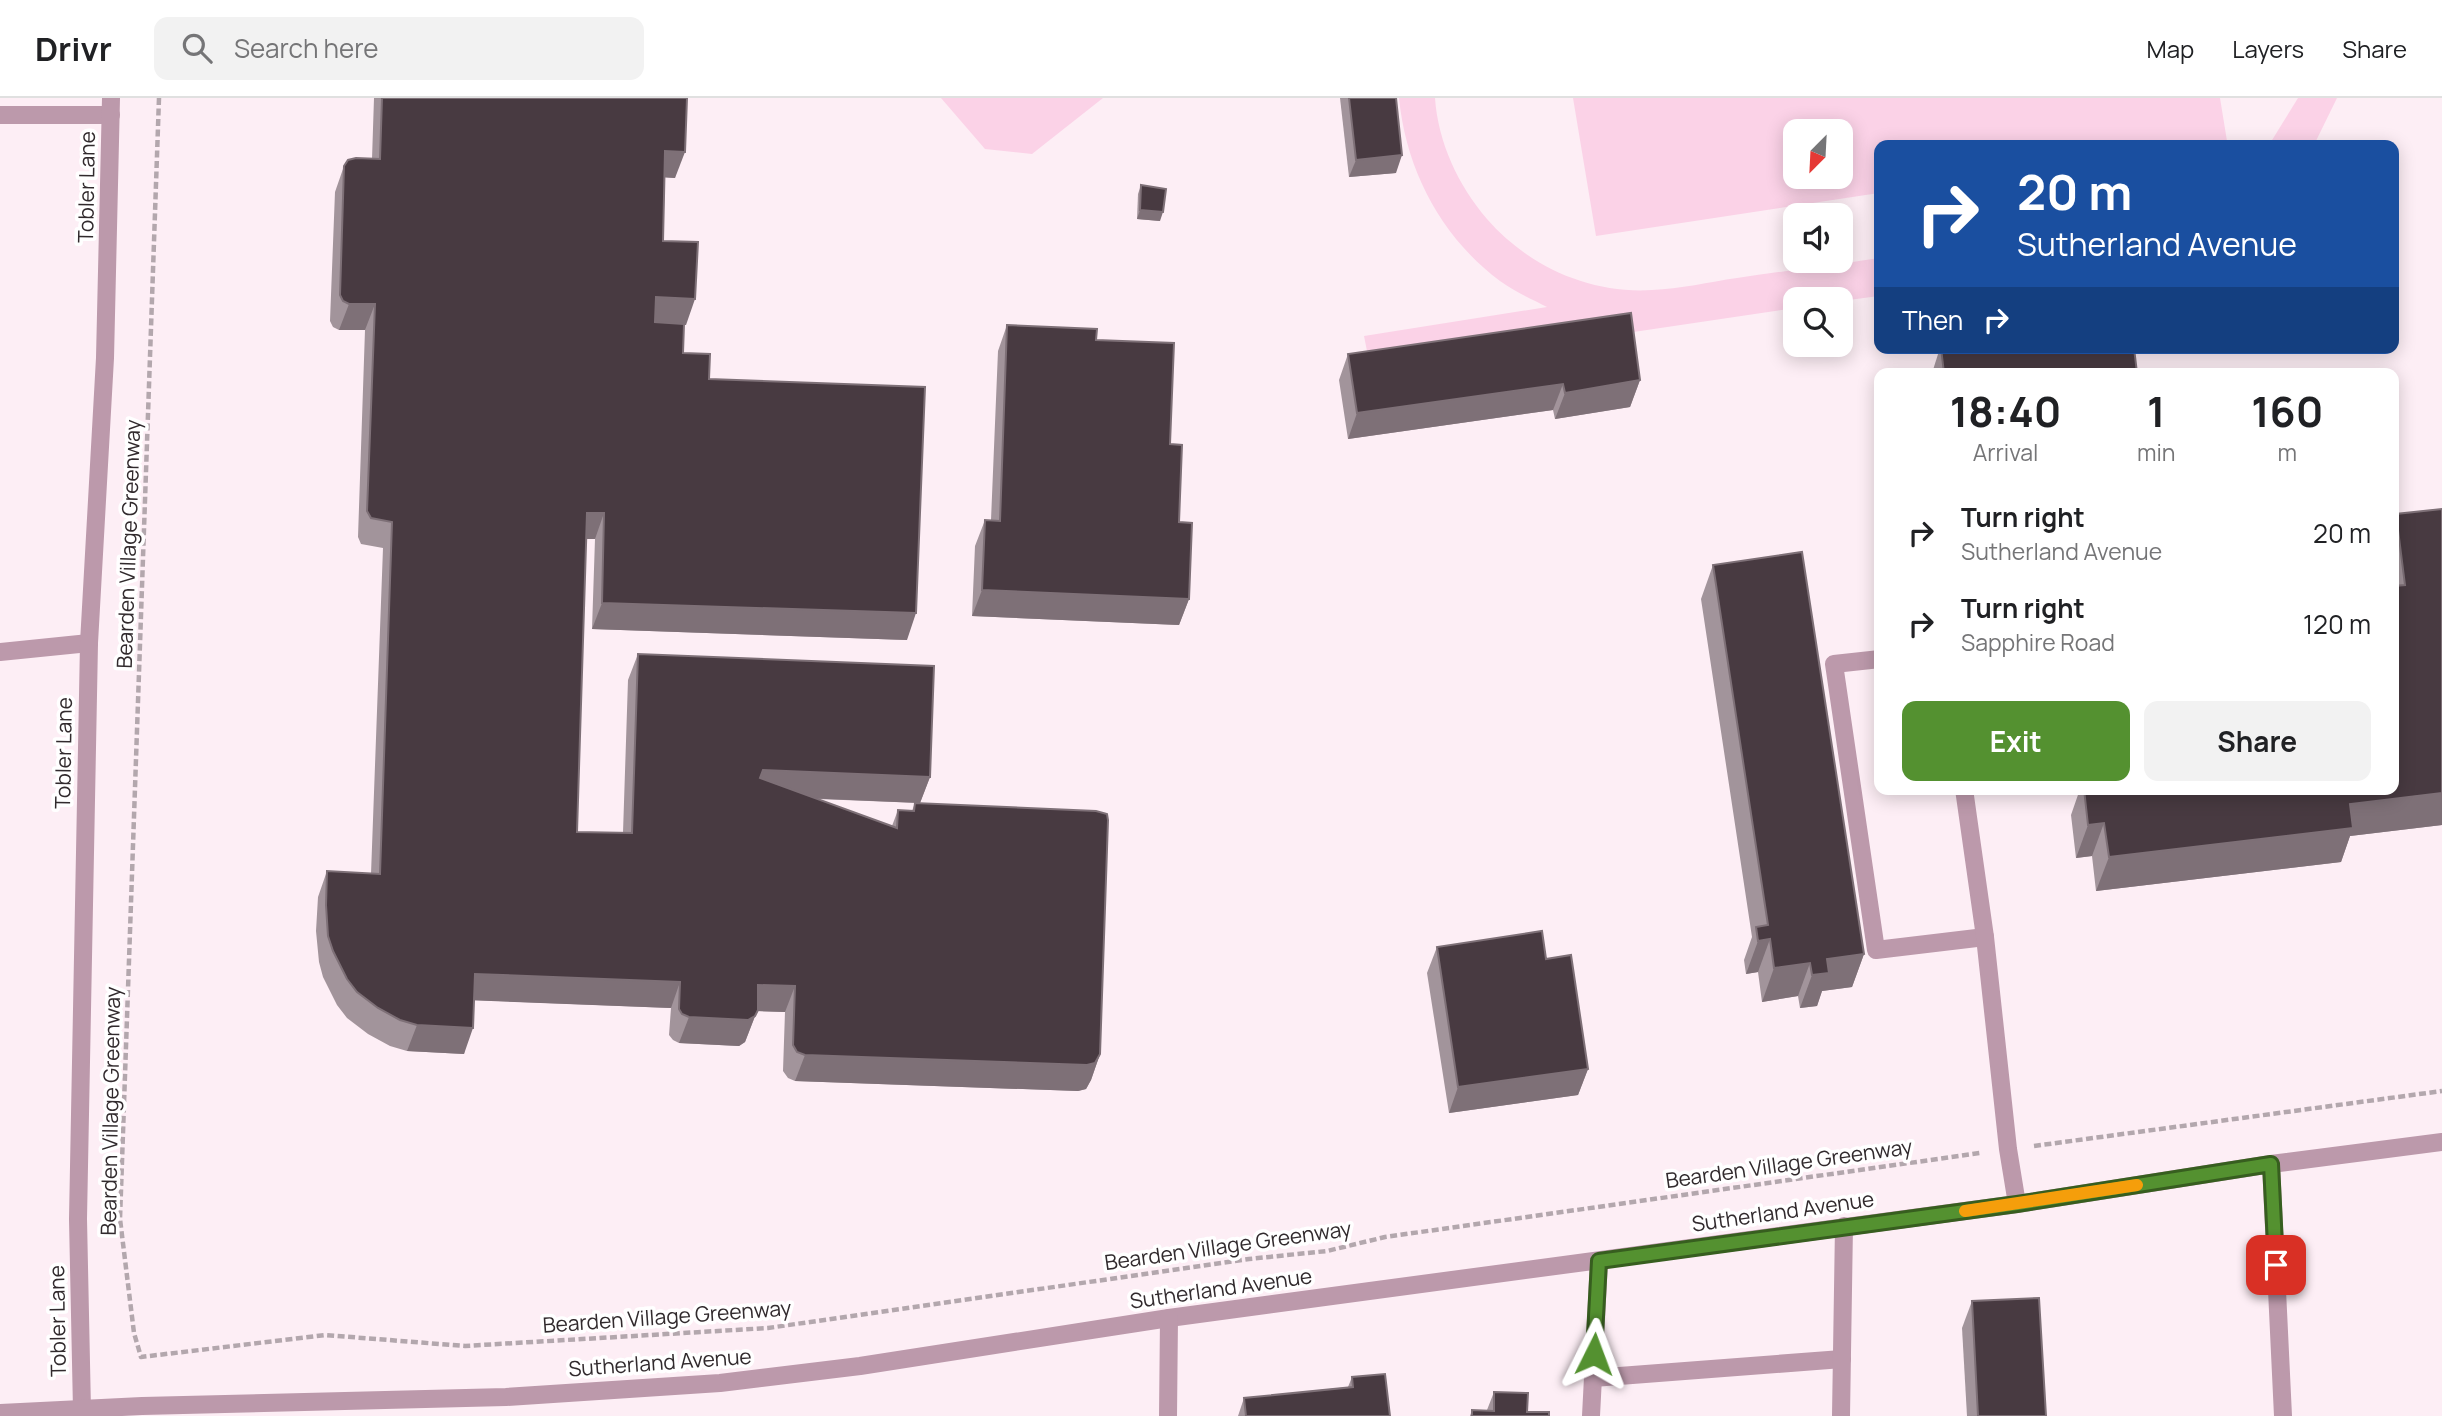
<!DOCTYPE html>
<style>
:root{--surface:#fff;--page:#f2f2f2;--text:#202124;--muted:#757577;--line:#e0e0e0;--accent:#549130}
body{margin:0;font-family:Manrope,sans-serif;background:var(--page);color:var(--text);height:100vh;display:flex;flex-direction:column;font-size:26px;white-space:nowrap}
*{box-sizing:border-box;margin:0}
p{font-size:23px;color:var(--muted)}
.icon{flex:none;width:38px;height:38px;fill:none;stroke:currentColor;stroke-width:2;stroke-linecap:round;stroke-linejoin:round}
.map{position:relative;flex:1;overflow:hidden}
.side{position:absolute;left:1874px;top:270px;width:525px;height:427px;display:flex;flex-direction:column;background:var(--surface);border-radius:14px;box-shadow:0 4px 18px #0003}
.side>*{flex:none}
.banner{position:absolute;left:1874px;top:42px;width:525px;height:214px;border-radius:14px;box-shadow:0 4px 18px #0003;background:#1a4fa0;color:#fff;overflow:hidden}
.needle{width:46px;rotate:204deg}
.buttons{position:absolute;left:1783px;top:21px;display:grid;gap:14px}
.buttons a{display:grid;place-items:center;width:70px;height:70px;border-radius:14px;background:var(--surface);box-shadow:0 4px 18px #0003;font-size:35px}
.pin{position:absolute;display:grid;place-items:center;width:60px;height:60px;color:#fff;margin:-30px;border-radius:14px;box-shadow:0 4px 10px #0006}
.me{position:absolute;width:77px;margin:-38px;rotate:3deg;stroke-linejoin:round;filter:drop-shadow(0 0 5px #0008)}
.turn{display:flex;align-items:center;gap:24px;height:147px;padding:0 28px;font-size:32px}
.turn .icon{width:91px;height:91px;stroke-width:2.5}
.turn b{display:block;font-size:49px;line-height:60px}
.then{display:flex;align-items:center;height:66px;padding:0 28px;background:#0003;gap:14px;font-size:26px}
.eta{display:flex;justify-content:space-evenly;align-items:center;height:119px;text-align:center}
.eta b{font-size:42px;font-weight:700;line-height:49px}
.action{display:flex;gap:14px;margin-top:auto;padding:14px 28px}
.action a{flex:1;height:80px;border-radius:14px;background:var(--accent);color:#fff;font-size:28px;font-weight:700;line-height:80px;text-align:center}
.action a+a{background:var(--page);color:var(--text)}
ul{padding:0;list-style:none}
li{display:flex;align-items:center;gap:21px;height:91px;padding:0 28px}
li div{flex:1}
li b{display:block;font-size:26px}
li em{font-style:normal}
header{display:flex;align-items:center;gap:42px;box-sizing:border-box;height:98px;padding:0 35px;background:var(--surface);border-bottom:2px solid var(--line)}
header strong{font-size:33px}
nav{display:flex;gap:38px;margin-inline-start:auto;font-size:24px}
.search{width:490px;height:63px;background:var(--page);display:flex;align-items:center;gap:18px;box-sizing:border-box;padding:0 24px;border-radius:14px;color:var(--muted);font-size:26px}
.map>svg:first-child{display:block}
.green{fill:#fbd2e7;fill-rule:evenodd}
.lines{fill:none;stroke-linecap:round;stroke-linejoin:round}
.path{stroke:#b3a7ad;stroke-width:4.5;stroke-dasharray:7 3.5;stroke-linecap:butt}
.minor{stroke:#bc99ab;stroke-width:18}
.wall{fill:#a2949b}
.shaded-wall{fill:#7e7077}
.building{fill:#483a41;stroke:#7e7077;stroke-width:2}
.route-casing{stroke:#375e1f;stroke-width:18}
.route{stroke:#549130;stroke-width:12}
.slow{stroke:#f59e0b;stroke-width:12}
.labels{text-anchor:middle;stroke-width:7;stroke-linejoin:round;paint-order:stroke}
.street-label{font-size:21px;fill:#312a2d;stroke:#fff}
</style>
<header>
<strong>Drivr</strong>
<div class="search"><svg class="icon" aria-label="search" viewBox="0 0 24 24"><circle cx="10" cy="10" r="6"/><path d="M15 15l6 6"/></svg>Search here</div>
<nav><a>Map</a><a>Layers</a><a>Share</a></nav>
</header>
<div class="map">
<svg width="2442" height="1318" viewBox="0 0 2442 1318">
<rect width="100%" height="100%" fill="#fdeef5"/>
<g class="green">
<polygon points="941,0 1103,0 1032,56 985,51"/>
<path d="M 1399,0 L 1435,0 C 1438,44 1458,87 1487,121 C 1528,168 1589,196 1652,192 C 1680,191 1709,184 1737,180 C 1784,173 1832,167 1879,160 L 1879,198 L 1841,203 L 1841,201 L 1796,201 L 1795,210 L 1371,273 L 1364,238 L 1547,209 C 1532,201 1515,194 1500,183 C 1441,139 1406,72 1399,0 Z"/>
<path d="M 1573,0 L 2220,0 L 2227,43 L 2198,47 L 1880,47 L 1879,95 L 1596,138 ZM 1841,33 L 1841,79 L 1796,79 L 1796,33 Z"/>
<polygon points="2298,0 2337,0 2314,47 2269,47"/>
</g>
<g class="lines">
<g class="path">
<polyline points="159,0 120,1121 134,1235 141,1259 325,1237 465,1248 768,1230 1249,1161 1327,1153 1385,1139 1980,1055"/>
<polyline points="2034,1048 2442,993"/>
</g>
<g class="minor">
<polyline points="0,17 111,17"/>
<polyline points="0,554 89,545"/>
<polyline points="1880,561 1834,566 1876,852 1985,839"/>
<polyline points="1964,691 1985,839 2008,1051 2017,1106"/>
<polyline points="2271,1066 2283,1318"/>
<polyline points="1593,1280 1842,1261"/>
<polyline points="82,1312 78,1121 89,545 105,260 111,0"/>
<polyline points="0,1315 142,1308 506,1299 720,1285 860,1268 1169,1220 2017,1106 2271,1066 2442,1044"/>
<polyline points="1168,1318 1169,1220"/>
<polyline points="1591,1318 1599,1163"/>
<polyline points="1841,1318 1844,1128"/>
</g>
</g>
<g class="wall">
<polygon points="374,0 687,0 675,80 665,79 663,143 686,227 684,227 683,255 709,281 907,542 592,531 595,441 586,441 577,734 623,735 628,582 638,556 930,679 920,705 818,701 892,728 898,712 912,713 915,705 1100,956 1091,982 1086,991 1078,993 795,983 788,980 783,973 785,914 757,913 745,944 739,948 679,945 673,942 669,937 671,910 474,902 464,956 407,953 390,948 368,936 347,920 337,907 323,879 319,864 316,833 318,799 327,773 371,776 383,450 361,446 358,439 365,232 339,232 333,229 330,223 335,94 344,68 372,61"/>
<polygon points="1340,0 1396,0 1396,75 1349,79"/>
<polygon points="1141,87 1160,123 1137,121 1138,96"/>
<polygon points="1007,227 1096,242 1179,424 1189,501 1179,527 972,518 975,448 985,422 991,422 998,253"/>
<polygon points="1940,250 2137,275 1932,275"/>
<polygon points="1348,256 1640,282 1630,309 1555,321 1553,312 1348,341 1339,282"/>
<polygon points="2442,411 2442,727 2350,738 2341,764 2096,793 2092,758 2076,760 2071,717 2080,691 2394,691 2394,422 2396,416"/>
<polygon points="1713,467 1864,856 1852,889 1822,893 1817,908 1800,910 1798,898 1762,904 1758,874 1746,876 1744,862 1752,839 1701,501"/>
<polygon points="1437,849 1588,971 1578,997 1449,1015 1427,875"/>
<polygon points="1972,1203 2046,1318 1967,1318 1962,1230"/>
<polygon points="1352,1279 1390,1318 1238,1318 1244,1300 1348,1289"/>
<polygon points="1494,1294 1527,1314 1549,1318 1470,1318 1472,1312 1487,1312"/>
</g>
<g class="shaded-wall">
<polygon points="665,53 685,54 675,80 656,79"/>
<polygon points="1402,57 1396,75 1349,79 1356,62"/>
<polygon points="1140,112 1163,114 1160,123 1137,121"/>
<polygon points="656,199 695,201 686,227 646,225"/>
<polygon points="349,206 375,206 365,232 339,232"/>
<polygon points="1640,282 1630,309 1555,321 1565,295"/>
<polygon points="1563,286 1553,312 1348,341 1357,315"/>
<polygon points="587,415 604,415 595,441 577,441"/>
<polygon points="982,492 1189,501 1179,527 972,518"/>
<polygon points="602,505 916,515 907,542 592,531"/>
<polygon points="763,672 930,679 920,705 754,698"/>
<polygon points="2442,695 2442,727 2350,738 2341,764 2096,793 2109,759 2350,706"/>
<polygon points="2104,725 2092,758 2076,760 2088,727"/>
<polygon points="1770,841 1758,874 1746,876 1758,843"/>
<polygon points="1864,856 1852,889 1822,893 1817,908 1800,910 1812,877 1827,861"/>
<polygon points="1810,865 1798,898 1762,904 1774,870"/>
<polygon points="475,876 680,884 671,910 465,902"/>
<polygon points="758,887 795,888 785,914 757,913 745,944 739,948 679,945 689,919"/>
<polygon points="417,927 473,930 464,956 407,953"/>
<polygon points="1100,956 1091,982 1086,991 1078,993 795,983 805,957"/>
<polygon points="1588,971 1578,997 1449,1015 1458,989"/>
</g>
<g class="building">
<polygon points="382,0 687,0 685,54 665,53 663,143 698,144 695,201 656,199 655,224 684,226 683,255 710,256 709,281 925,289 916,515 602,505 604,415 587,415 577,734 632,735 638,556 934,568 930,679 763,672 760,680 897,730 898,712 914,713 915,705 1096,713 1107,716 1108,722 1100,956 1095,965 1087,967 805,957 797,954 793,947 795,888 758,887 758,912 755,918 748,922 689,919 682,916 679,911 680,884 475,876 473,930 417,927 400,922 378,910 357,894 347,881 333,853 328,838 326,807 327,773 380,776 392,424 371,420 367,413 375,206 349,206 343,203 340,197 344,68 348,62 356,60 380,61"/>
<polygon points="1349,0 1396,0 1402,57 1356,62"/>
<polygon points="1141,87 1166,91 1163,114 1140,112"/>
<polygon points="1631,215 1640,282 1565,295 1563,286 1357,315 1348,256"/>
<polygon points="1007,227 1097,231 1096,242 1174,245 1170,346 1182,347 1179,424 1192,425 1189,501 982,492 985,422 1000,423"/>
<polygon points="1941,250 2134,250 2137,275 1944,275"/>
<polygon points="2442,411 2442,695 2350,706 2353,730 2109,759 2104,725 2088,727 2084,691 2394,691 2394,488 2405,487 2396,416"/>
<polygon points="1802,454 1864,856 1827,861 1829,875 1812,877 1810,865 1774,870 1770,841 1758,843 1756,829 1768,827 1713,467"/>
<polygon points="1542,833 1546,861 1571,857 1588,971 1458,989 1437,849"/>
<polygon points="2039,1200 2046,1318 1978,1318 1972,1203"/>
<polygon points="1385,1276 1390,1318 1246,1318 1244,1300 1353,1289 1352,1279"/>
<polygon points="1494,1294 1528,1295 1527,1314 1549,1314 1549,1318 1472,1318 1472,1312 1494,1313"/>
</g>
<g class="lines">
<g class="route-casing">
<polyline id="route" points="1594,1256 1599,1163 2017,1106 2271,1066 2276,1167"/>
</g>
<use href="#route" class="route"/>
<polyline class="slow" points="1965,1113 2137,1087"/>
</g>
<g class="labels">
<g class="street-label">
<text transform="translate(87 89) rotate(-89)" y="7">Tobler Lane</text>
<text transform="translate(129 446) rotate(-88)" y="7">Bearden Village Greenway</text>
<text transform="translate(64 655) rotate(-89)" y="7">Tobler Lane</text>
<text transform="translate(111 1013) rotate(-89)" y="7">Bearden Village Greenway</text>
<text transform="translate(1789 1066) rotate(-8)" y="7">Bearden Village Greenway</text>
<text transform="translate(1783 1114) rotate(-8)" y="7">Sutherland Avenue</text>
<text transform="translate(1228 1148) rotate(-8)" y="7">Bearden Village Greenway</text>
<text transform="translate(1221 1191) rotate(-8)" y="7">Sutherland Avenue</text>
<text transform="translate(667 1219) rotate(-4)" y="7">Bearden Village Greenway</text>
<text transform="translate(58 1223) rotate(-91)" y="7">Tobler Lane</text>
<text transform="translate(660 1265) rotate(-4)" y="7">Sutherland Avenue</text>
</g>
</g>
</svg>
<div class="buttons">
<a><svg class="needle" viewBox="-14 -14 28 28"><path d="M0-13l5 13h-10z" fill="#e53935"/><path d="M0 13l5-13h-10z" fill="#757577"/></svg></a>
<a><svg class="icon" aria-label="sound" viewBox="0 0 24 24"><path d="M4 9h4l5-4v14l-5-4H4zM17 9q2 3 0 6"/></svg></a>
<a><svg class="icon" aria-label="search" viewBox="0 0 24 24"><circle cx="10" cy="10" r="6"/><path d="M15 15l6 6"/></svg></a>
</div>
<div class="pin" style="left:2276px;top:1167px;background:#d93025"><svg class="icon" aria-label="arrive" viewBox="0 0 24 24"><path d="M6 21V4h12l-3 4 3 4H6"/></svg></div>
<svg class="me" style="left:1594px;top:1256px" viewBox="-20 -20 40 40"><path d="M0-17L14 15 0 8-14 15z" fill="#549130" stroke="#fff" stroke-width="4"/></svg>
<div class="banner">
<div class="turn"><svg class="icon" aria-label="right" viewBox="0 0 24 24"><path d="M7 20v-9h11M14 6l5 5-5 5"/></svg><div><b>20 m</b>Sutherland Avenue</div></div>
<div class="then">Then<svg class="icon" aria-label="right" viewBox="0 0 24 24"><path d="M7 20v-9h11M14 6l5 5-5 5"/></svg></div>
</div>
<section class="side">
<div class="eta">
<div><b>18:40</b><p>Arrival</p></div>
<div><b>1</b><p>min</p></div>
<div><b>160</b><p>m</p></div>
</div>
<ul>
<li><svg class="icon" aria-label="right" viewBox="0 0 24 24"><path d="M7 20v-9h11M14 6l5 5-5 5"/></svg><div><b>Turn right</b><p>Sutherland Avenue</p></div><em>20 m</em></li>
<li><svg class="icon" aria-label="right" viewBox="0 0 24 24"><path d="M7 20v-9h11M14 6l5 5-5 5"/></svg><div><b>Turn right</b><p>Sapphire Road</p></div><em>120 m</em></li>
</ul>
<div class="action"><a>Exit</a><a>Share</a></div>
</section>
</div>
